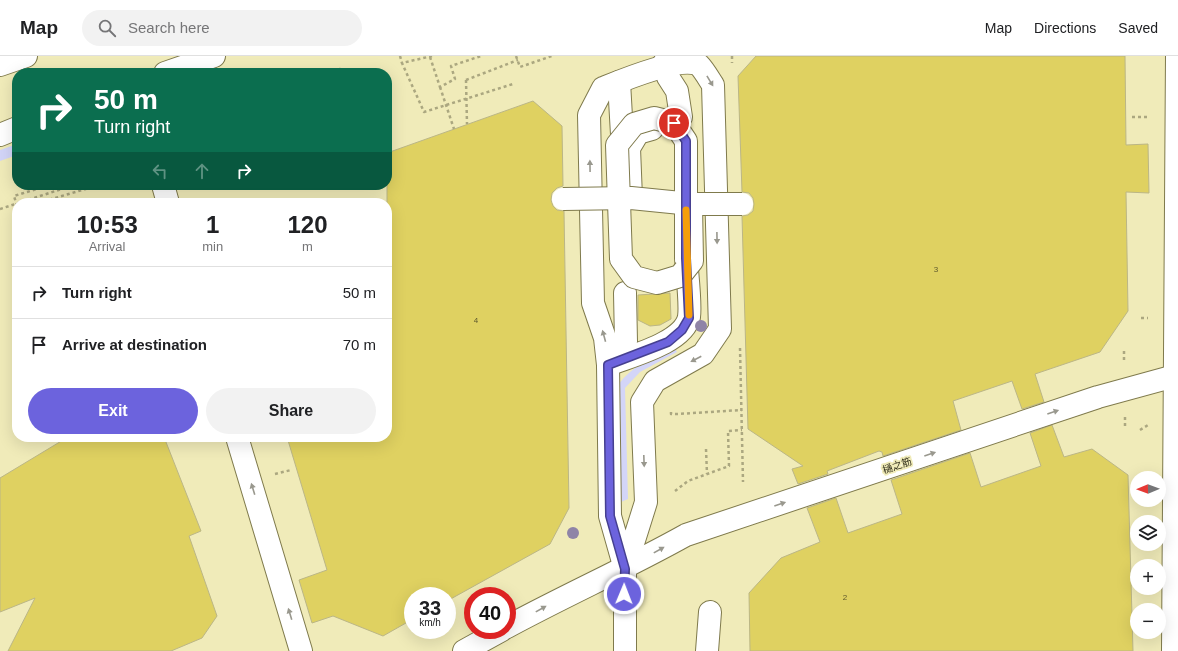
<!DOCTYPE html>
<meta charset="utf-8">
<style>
:root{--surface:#fff;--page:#f2f2f2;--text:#202124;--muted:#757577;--line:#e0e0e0;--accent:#6c63dd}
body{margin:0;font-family:Arial,"Noto Sans JP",sans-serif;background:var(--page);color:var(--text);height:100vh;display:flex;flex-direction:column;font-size:15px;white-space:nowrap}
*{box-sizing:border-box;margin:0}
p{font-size:13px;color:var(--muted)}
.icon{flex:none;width:22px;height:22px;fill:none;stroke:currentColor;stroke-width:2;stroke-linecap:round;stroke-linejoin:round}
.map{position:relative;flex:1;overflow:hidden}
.sheet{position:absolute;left:12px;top:142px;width:380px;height:244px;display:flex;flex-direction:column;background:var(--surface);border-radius:16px;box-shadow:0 4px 16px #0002}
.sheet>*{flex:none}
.guide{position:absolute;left:12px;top:12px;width:380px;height:122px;border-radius:16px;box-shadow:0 4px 16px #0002;background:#0b6e4f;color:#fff;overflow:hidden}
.needle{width:26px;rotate:269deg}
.buttons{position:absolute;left:1130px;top:415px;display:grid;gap:8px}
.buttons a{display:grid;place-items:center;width:36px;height:36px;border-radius:50%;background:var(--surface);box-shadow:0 4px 16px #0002;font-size:20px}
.speed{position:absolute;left:404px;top:531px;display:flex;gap:8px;font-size:20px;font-weight:700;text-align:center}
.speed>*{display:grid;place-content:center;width:52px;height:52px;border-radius:50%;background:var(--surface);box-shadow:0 4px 16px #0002;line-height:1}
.speed small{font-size:10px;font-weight:400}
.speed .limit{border:6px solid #d22;background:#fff;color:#111}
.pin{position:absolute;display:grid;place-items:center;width:34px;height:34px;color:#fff;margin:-17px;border:2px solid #fff;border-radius:50%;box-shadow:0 1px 4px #0007}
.me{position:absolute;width:44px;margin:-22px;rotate:1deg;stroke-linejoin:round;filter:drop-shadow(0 0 3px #0008)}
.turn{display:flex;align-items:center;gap:14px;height:84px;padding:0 16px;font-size:18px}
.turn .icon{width:52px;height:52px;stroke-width:2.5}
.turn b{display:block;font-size:28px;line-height:34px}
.lanes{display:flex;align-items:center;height:38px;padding:0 16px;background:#0003;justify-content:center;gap:20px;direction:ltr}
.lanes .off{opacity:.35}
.eta{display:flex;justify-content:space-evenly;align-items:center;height:68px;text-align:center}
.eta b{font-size:24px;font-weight:600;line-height:28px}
.button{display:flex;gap:8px;margin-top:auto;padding:8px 16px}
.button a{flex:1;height:46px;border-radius:24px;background:var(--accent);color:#fff;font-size:16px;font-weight:600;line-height:46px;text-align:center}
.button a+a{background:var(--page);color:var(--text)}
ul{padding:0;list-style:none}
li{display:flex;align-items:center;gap:12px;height:52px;padding:0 16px;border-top:1px solid var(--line)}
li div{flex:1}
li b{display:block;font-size:15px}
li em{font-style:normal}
header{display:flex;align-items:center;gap:24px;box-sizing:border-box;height:56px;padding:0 20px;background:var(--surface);border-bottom:1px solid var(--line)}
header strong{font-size:19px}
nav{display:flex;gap:22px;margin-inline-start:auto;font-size:14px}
.search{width:280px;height:36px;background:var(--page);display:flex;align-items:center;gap:10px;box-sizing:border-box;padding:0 14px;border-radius:22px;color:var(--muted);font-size:15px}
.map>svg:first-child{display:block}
.green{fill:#d3d5f8}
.building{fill:#dfd161;stroke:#bbb686}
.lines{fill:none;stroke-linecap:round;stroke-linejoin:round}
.minor-casing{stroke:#7f7a4c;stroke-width:24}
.highway-casing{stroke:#7f7a4c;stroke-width:24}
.path{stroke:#aba780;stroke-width:2.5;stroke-dasharray:3 3;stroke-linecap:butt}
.minor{stroke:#fff;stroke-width:22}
.highway{stroke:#fff;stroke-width:22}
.minor-bridge-casing{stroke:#7f7a4c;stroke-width:24;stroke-linecap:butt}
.path-bridge{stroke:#aba780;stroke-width:2.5;stroke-dasharray:3 3;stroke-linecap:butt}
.minor-bridge{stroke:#fff;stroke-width:22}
.tree{fill:#8f84a7}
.oneway{fill:#99988e}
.route-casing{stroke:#464090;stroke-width:10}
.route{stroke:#6c63dd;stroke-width:7}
.slow{stroke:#f59e0b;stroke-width:7}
.labels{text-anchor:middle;stroke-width:3.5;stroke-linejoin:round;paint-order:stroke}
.number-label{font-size:8px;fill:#5e592e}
.street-label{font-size:10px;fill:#33311d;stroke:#f0ebb9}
</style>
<header>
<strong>Map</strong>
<div class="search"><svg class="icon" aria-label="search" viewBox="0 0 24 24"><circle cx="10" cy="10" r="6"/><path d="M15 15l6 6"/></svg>Search here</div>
<nav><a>Map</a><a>Directions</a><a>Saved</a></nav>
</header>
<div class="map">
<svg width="1178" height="595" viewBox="0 0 1178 595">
<rect width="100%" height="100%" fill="#f0ebb9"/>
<g class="green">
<polygon points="17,88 17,99 0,105 0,94"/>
<path d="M 673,290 L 677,296 L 640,316 L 625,332 L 628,443 L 621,446 L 618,329 C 632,310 652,301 673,290 Z"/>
</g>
<g class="building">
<polygon points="756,0 1125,0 1126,89 1148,88 1149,137 1126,136 1128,255 1100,296 1035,318 1044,346 1022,353 1012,325 953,345 961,374 883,400 882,396 879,395 827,415 828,418 798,428 792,413 803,410 748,373 742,160 748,159 753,155 754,148 753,142 749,137 742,136 738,20"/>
<polygon points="533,45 562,70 563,130 557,132 552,137 551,144 553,150 557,154 564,155 569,452 550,488 447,545 447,540 413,540 413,563 383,580 333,560 312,567 299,524 327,514 287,381 387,381 387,97"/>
<polygon points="670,237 671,263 660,269 650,270 638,264 638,239"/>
<polygon points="1052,369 1064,401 1092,393 1128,419 1133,595 750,595 749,537 781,502 820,486 807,452 836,442 848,477 902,458 891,424 970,397 981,431 1041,410 1030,377"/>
<polygon points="68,381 164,381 201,475 189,480 217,560 202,582 171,595 8,595 35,542 0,556 0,422"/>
</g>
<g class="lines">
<g class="minor-casing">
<g id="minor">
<polyline points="664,7 668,21 677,35 681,61"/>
<polyline points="619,26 623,96"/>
<polyline points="163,129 168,147"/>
<polyline points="631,142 629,92 638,77 652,73"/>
<path d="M 608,309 C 630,300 684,287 689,261 C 691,248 687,217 686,202"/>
<polyline points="608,309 626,286 625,237"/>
<polyline points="237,381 301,595"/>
<path d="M 625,513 L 646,446 L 642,346 L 655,325 L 703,298 L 720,273 L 713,29 C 709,23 704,14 699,9 C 681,0 623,24 603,32 L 589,59 L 593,247 L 605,282 L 608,309 L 610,460 L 625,513 L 625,595"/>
<path d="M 507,571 C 566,539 627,512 686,479 L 1098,341 L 1178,319"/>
<polyline points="464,595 502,574"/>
<polyline points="707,595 710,556"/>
</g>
</g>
<g class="highway-casing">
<g id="highway">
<polyline points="0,9 26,0"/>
<polyline points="165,17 214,0"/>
<polyline points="0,79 17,72"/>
<polyline points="1173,595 1177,0"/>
</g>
</g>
<g class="path">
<polyline points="400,0 402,7"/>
<polyline points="432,0 402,7 424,56 513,28"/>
<polyline points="516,0 520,11 552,0"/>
<polyline points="732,0 732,7"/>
<polyline points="430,1 440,31 455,23 451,10 481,0"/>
<polyline points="339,12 341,17"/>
<polyline points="466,24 518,4"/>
<polyline points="1132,61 1150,61"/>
<polyline points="38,147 89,132"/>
<polyline points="17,150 14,140 50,129"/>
<polyline points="0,153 74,129"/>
<polyline points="1141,262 1148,262"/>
<polyline points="740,292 743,426"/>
<polyline points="1124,295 1124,307"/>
<polyline points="671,356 671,358 677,358 742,354"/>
<polyline points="1125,361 1125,372"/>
<polyline points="1140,374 1148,369"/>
<polyline points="706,393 707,418"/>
<polyline points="275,418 291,414"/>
<polyline points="675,435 688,425 729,410 728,375 742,374"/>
</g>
<use href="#minor" class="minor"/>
<use href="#highway" class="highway"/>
<g class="minor-bridge-casing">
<g id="minor-bridge">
<polyline points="563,143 631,142 691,148 742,148"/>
<polyline points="686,202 686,85 674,67 654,62 634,68 617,89 621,203 634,221 657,227 680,220 692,205 691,148"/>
</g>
</g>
<g class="path-bridge">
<polyline points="466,24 467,68"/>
<polyline points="440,31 454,73"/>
</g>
<use href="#minor-bridge" class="minor-bridge"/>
</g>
<g class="tree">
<circle cx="701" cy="270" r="6"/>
<circle cx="573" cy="477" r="6"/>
</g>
<defs><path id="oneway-solid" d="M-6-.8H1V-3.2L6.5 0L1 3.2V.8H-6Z"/></defs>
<g class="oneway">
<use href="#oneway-solid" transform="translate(710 25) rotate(59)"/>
<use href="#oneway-solid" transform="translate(590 110) rotate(-91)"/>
<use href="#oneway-solid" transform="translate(717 182) rotate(89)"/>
<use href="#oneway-solid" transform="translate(604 280) rotate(-105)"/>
<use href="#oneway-solid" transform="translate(696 303) rotate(152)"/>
<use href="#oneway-solid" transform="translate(1053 356) rotate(-19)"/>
<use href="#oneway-solid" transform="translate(930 398) rotate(-19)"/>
<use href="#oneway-solid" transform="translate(644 405) rotate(88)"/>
<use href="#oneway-solid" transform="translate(253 433) rotate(-107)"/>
<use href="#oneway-solid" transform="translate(780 448) rotate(-19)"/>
<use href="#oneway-solid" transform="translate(659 494) rotate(-29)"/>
<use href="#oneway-solid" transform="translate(541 553) rotate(-29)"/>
<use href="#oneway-solid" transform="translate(290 558) rotate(-107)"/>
</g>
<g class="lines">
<g class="route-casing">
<polyline id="route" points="624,538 625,513 610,460 608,309 668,286 682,274 689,262 686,202 686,85 674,67"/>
</g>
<use href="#route" class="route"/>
<polyline class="slow" points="686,154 689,259"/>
</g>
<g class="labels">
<g class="number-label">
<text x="936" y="216">3</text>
<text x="476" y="267">4</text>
<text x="845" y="544">2</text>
</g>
<g class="street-label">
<text transform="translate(897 409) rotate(-19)" y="4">樋之筋</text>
</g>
</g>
</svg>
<div class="buttons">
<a><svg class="needle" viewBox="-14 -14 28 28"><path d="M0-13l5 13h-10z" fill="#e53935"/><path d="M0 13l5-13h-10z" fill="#757577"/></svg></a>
<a><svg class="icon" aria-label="layers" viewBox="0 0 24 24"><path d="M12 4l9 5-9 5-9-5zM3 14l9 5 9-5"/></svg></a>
<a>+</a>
<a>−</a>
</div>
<div class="speed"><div>33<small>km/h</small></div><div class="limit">40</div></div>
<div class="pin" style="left:674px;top:67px;background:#d93025"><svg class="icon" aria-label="arrive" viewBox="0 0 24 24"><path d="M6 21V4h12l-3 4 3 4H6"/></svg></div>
<svg class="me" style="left:624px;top:538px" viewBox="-20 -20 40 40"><circle r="17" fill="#6c63dd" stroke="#fff" stroke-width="3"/><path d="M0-11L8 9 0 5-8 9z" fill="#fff"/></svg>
<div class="guide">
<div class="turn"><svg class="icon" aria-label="right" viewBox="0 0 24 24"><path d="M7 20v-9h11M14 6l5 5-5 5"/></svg><div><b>50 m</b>Turn right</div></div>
<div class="lanes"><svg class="icon off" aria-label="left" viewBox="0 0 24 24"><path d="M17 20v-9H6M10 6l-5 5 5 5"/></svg><svg class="icon off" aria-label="ahead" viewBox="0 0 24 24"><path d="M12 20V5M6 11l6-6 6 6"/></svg><svg class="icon" aria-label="right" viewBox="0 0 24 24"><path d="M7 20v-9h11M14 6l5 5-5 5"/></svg></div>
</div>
<section class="sheet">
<div class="eta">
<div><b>10:53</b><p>Arrival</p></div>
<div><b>1</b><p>min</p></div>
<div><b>120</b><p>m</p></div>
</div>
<ul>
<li><svg class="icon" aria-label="right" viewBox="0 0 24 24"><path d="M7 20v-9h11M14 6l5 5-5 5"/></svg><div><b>Turn right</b></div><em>50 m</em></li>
<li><svg class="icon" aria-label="arrive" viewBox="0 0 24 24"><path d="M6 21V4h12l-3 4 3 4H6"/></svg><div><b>Arrive at destination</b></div><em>70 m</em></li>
</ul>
<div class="button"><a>Exit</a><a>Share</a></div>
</section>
</div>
